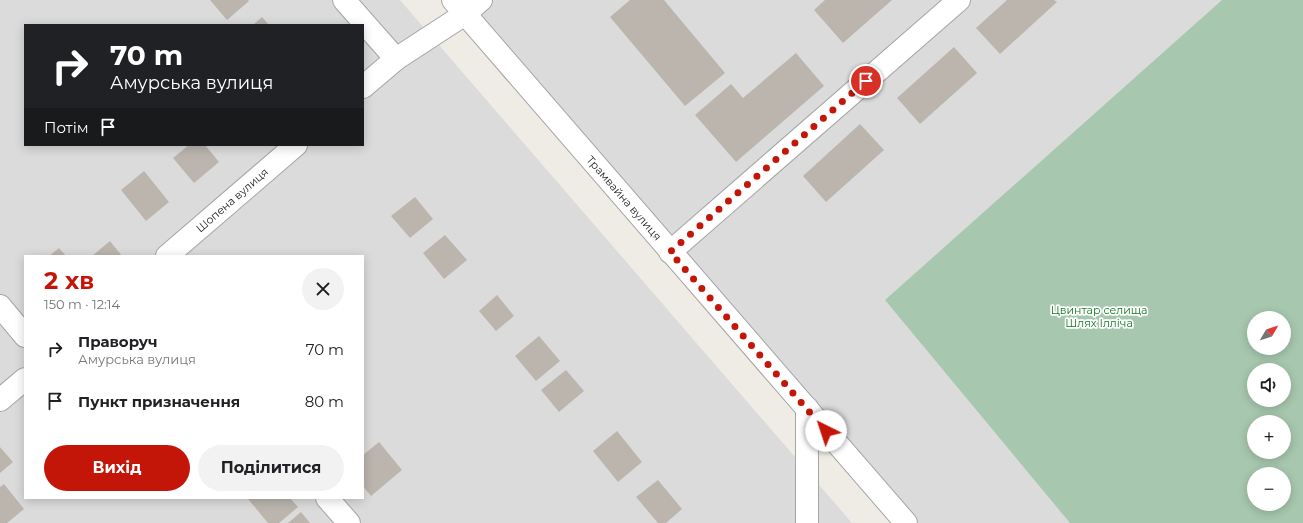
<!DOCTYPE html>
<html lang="uk">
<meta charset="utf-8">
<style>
:root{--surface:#fff;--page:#f2f2f2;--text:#202124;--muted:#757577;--accent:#c41608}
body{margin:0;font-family:Montserrat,sans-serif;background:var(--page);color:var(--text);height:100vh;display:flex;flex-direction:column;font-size:15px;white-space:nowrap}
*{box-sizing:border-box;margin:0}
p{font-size:13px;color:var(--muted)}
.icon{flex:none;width:22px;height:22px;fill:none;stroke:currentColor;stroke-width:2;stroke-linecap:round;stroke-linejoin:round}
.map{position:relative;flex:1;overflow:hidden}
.panel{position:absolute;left:24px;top:255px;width:340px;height:244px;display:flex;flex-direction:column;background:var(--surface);border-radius:0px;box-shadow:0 2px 10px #0003}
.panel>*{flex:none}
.top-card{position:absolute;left:24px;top:24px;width:340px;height:122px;border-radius:0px;box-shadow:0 2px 10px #0003;background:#202124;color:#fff;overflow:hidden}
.needle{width:26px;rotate:51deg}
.controls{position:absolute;left:1247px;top:311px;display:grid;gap:8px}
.controls a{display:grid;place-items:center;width:44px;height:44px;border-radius:50%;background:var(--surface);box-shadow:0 2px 10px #0003;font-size:20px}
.pin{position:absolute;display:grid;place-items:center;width:34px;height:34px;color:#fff;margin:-17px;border:2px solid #fff;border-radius:50%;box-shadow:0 1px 4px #0007}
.me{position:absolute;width:44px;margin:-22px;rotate:319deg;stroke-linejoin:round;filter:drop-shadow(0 0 3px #0008)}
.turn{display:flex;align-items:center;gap:14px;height:84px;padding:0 20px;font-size:18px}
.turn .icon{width:52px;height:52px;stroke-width:2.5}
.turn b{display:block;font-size:28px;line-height:34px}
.then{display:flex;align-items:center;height:38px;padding:0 20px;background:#0003;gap:8px;font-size:15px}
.round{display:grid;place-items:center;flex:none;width:42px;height:42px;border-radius:21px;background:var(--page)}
.head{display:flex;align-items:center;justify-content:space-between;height:68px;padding:0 20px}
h1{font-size:24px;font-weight:700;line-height:30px;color:var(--accent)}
.cta{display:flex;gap:8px;margin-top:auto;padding:8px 20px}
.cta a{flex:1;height:46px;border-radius:24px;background:var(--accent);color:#fff;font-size:16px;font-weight:700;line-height:46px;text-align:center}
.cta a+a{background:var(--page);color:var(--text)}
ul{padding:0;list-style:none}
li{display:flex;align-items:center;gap:12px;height:52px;padding:0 20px}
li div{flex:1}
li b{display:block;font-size:15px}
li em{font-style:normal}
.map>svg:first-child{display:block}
.residential{fill:#dcdbdb;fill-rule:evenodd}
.cemetery{fill:#a7c7ae;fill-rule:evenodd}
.building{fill:#bbb5ae}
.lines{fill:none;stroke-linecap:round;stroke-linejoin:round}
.minor-casing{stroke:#a5a5a5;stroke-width:24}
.minor{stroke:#fff;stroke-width:22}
.route{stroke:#c41608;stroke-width:7;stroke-dasharray:0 12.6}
.labels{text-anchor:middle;stroke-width:3.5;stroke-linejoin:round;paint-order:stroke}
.street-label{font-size:11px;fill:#1e1e1e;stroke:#fff}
.park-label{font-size:11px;fill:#107920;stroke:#fff}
</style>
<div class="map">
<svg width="1303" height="523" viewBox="0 0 1303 523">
<rect width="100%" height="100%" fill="#efece5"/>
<g class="residential">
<path d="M 0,0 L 400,0 L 852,523 L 0,523 ZM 25,25 L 363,25 L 363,145 L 25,145 ZM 25,256 L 363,256 L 363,498 L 25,498 Z"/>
<path d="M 452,0 L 1303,0 L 1303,523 L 909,523 ZM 1254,318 L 1284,318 L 1284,348 L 1254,348 ZM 1254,370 L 1284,370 L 1284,400 L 1254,400 ZM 1254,422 L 1284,422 L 1284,452 L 1254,452 ZM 1254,474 L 1284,474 L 1284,504 L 1254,504 Z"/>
</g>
<path class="cemetery" d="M 1222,0 L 1303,0 L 1303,523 L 1070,523 L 885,300 ZM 1254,318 L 1284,318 L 1284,348 L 1254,348 ZM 1254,370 L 1284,370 L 1284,400 L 1254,400 ZM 1254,422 L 1284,422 L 1284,452 L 1254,452 ZM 1254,474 L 1284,474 L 1284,504 L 1254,504 Z"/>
<g class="building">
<polygon points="210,0 248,0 249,1 227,20"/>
<polygon points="630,0 664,0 725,73 685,106 610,17"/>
<polygon points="825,0 892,0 843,43 814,10"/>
<polygon points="1007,0 1054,0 1057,2 1000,54 976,28"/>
<polygon points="262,17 269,25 253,25"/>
<polygon points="954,47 977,73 920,124 897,98"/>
<polygon points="796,53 824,86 736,162 695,115 731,84 743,98"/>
<polygon points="860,124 884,150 826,202 803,176"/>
<polygon points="189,145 205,145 219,162 194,183 173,158"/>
<polygon points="144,171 169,202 146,221 121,190"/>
<polygon points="415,197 433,219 410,238 391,216"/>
<polygon points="445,235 467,260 444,279 423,253"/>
<polygon points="110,241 122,256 92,256"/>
<polygon points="59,248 66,256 49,256"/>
<polygon points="497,295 514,316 496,331 479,311"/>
<polygon points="539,336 560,361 536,381 515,356"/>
<polygon points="566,370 584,391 559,412 541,390"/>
<polygon points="617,431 642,462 618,482 593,451"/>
<polygon points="379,442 402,470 371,496 363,486 363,455"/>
<polygon points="0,447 13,462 0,473"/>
<polygon points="658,480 682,509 666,523 658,523 636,497"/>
<polygon points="4,484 24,509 7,523 0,523 0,487"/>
<polygon points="250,498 290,498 298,507 279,523 268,523 248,499"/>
<polygon points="301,512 310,523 288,523"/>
</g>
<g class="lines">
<g class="minor-casing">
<g id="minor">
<polyline points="344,0 396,59"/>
<polyline points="453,0 906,523"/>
<polyline points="363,87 396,59 465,14 481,0"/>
<polyline points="670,252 959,0"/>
<polyline points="167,256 296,145"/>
<polyline points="0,306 25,336"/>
<polyline points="0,400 25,379"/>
<polyline points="807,408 807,523"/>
<polyline points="327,498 349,523"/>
</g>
</g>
<use href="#minor" class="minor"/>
</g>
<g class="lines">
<polyline class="route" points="826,431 670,252 866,81"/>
</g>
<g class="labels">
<g class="street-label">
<text transform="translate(624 198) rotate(49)" y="4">Трамвайна вулиця</text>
<text transform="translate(232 200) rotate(-41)" y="4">Шопена вулиця</text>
</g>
<g class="park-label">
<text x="1099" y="314">Цвинтар селища<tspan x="1099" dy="13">Шлях Ілліча</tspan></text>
</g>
</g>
</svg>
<div class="controls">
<a><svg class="needle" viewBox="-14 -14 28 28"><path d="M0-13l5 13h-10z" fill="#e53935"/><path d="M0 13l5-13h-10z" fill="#757577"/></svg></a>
<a><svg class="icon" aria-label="sound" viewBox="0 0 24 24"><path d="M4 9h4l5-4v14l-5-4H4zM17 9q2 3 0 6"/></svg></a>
<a>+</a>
<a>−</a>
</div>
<div class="pin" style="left:866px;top:81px;background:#d93025"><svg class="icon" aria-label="arrive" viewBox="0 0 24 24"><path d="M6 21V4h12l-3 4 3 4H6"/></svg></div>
<svg class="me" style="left:826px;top:431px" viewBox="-20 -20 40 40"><circle r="19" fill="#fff"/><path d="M0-13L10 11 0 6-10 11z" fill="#c41608"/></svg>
<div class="top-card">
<div class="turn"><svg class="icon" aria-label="right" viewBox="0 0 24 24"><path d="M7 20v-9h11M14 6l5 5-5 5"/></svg><div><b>70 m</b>Амурська вулиця</div></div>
<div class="then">Потім<svg class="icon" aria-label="arrive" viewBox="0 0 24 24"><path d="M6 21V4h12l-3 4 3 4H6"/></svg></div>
</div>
<section class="panel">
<div class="head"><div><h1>2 хв</h1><p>150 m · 12:14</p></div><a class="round"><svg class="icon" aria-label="close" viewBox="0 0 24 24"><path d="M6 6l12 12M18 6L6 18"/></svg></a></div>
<ul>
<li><svg class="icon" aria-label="right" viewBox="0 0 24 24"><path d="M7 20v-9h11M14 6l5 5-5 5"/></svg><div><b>Праворуч</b><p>Амурська вулиця</p></div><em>70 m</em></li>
<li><svg class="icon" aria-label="arrive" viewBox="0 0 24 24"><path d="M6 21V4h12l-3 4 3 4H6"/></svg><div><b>Пункт призначення</b></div><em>80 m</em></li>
</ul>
<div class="cta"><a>Вихід</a><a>Поділитися</a></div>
</section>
</div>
